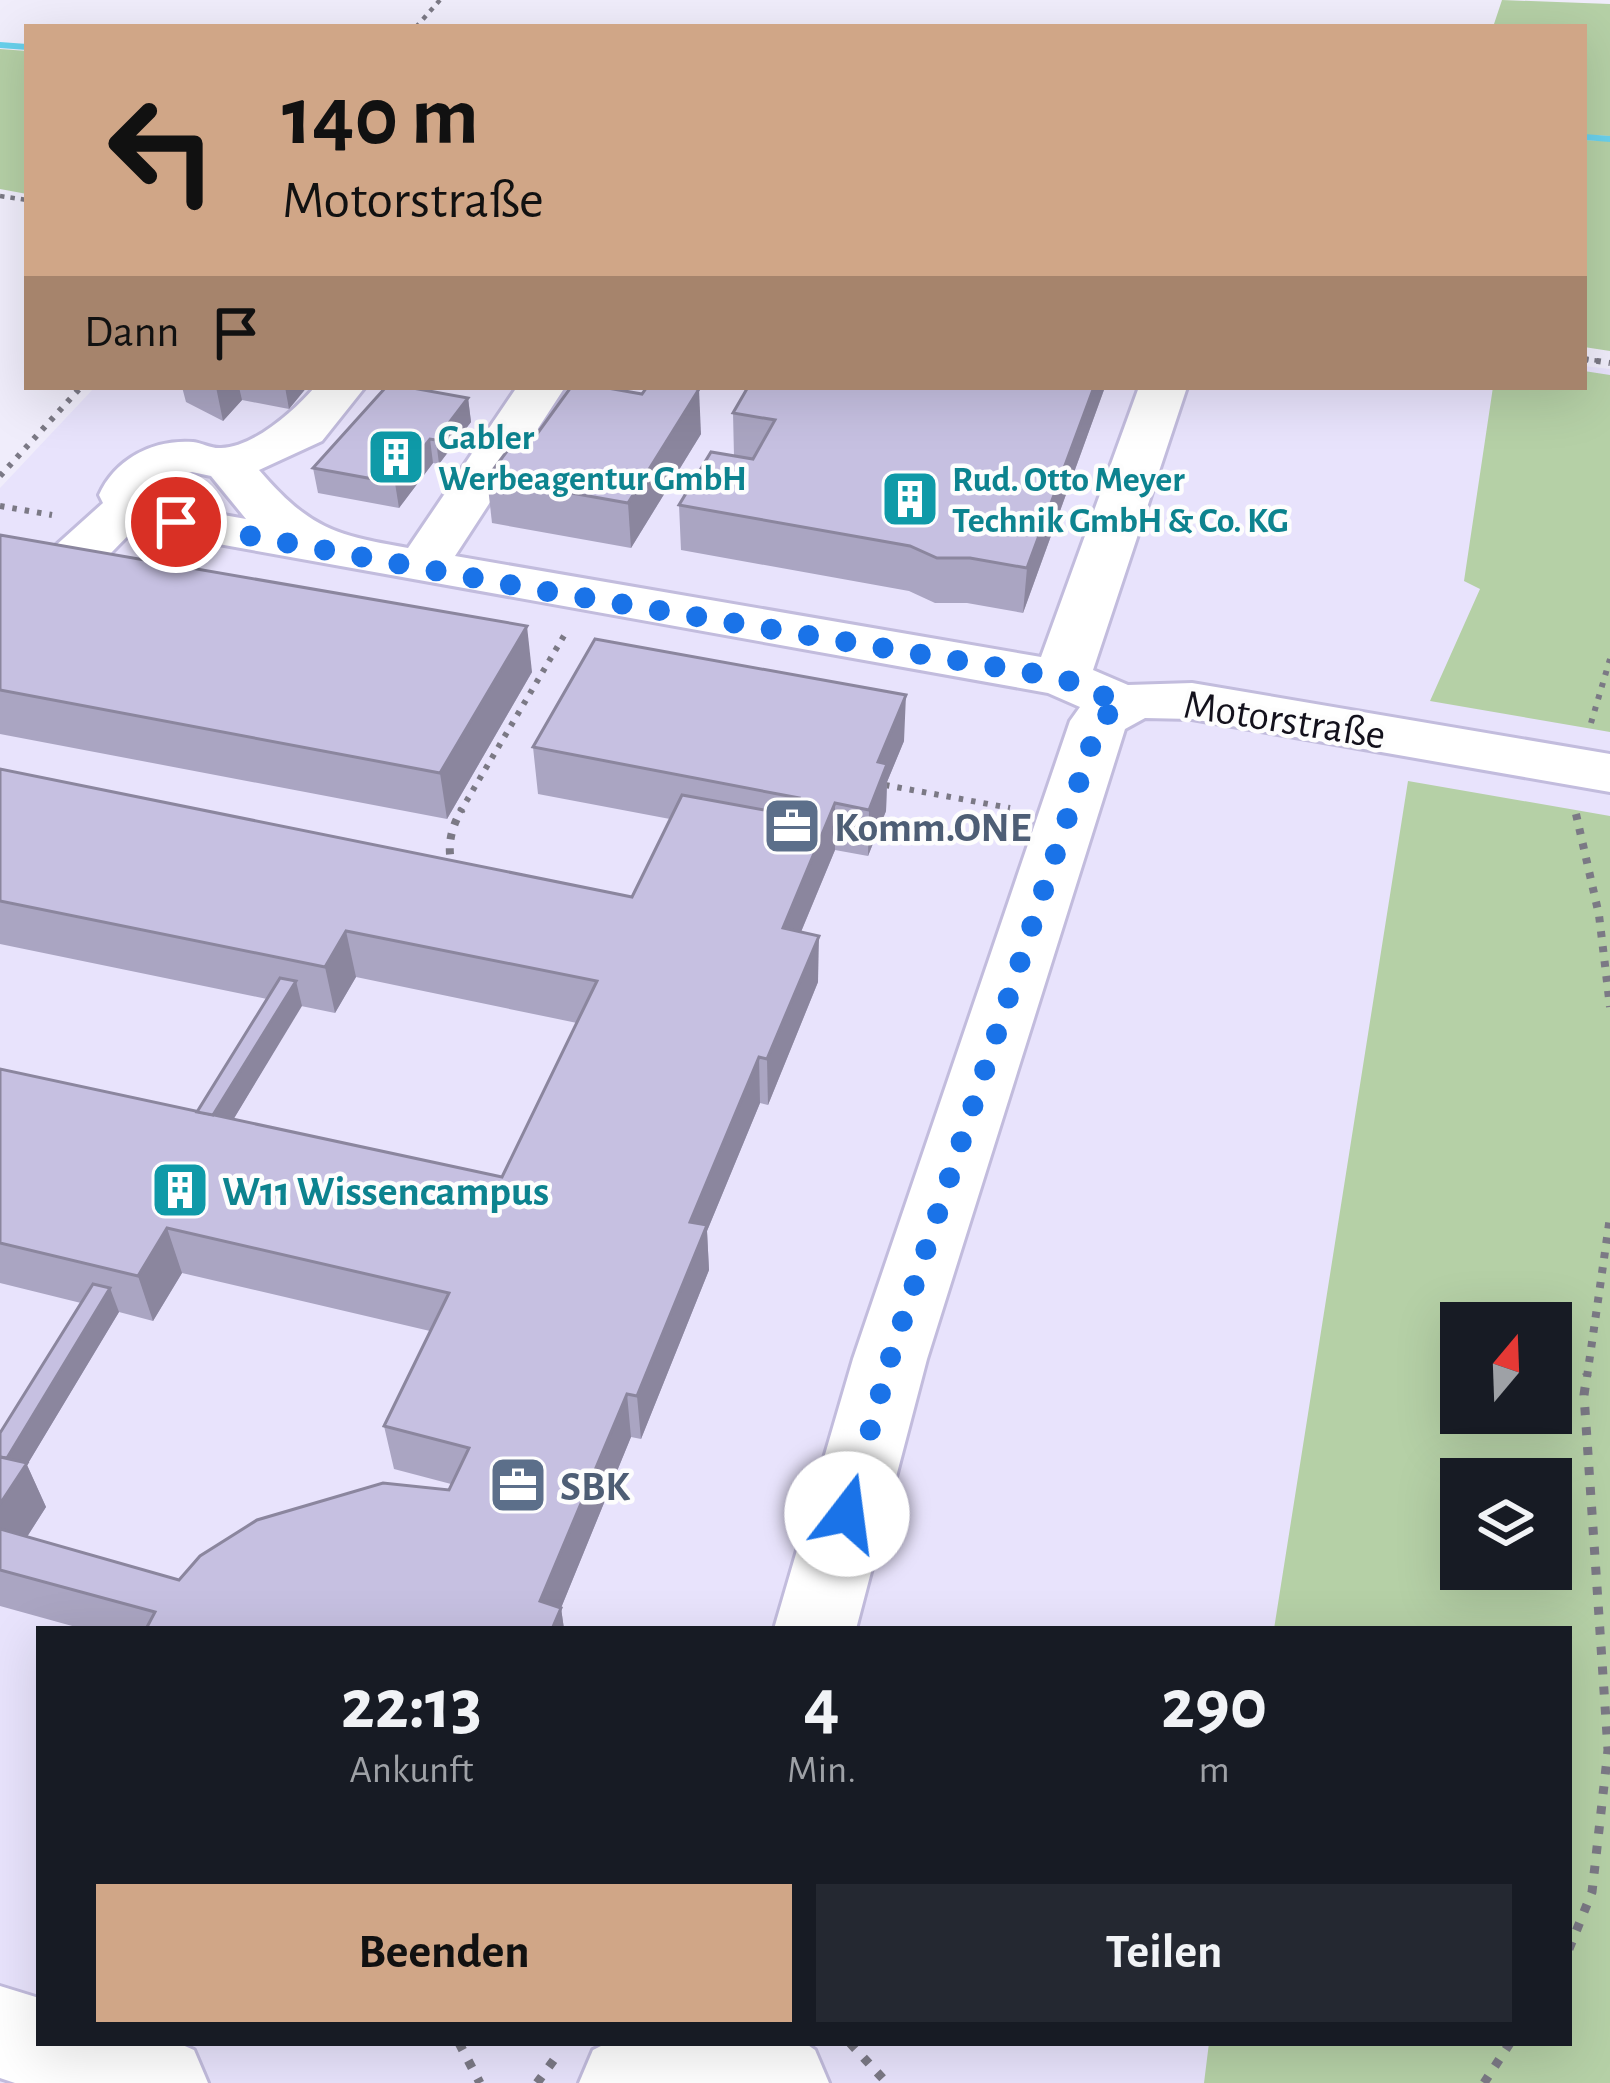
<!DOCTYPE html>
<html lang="de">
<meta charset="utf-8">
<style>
:root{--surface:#171b24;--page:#242831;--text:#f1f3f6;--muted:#9ea1a6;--accent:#d0a687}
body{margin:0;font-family:"Alegreya Sans",sans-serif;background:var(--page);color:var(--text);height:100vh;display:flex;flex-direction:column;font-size:45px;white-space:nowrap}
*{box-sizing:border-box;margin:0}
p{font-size:39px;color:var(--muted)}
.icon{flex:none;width:66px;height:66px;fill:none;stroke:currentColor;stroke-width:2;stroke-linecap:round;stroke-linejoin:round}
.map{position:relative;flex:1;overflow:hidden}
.drawer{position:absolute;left:36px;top:1626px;width:1536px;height:420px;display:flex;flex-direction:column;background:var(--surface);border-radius:0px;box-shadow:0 12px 48px #0002}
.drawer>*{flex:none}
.top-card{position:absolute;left:24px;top:24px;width:1563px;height:366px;border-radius:0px;box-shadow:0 12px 48px #0002;background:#d0a687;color:#111;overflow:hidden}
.needle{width:78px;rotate:19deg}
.fabs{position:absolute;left:1440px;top:1302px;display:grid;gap:24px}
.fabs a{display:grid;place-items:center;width:132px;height:132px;border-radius:0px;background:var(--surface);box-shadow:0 12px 48px #0002;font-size:60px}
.pin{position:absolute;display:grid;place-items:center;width:102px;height:102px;color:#fff;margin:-51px;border:6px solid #fff;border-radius:50%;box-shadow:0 3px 12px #0007}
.me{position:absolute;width:132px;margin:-66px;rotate:15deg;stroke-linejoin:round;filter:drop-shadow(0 0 9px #0008)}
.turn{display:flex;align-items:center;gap:42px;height:252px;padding:0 60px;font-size:54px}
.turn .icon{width:156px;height:156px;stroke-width:2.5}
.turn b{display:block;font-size:84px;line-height:102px}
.then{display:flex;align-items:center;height:114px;padding:0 60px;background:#0003;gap:24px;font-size:45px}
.eta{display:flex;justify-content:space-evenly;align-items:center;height:204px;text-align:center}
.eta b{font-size:72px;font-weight:700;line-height:84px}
.button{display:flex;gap:24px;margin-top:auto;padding:24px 60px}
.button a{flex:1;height:138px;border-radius:0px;background:var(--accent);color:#111;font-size:48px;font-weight:700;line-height:138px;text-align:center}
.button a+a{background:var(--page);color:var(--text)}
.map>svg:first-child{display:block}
.built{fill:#e8e3fc;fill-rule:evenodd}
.green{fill:#b5d0a6;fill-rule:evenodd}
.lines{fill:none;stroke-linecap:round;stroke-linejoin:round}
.stream{fill:#69d1ec;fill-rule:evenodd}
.minor-casing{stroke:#c2bcdd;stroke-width:6}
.path-far3{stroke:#7b7985;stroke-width:4.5;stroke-dasharray:4.5 6;stroke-linecap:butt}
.path-far2{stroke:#7b7985;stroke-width:6;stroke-dasharray:4.5 8;stroke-linecap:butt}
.path-far1{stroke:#7b7985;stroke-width:8;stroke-dasharray:6 9;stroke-linecap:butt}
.path{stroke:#7b7985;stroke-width:9;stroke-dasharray:8 12;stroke-linecap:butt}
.minor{fill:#fff;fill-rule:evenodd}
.tree{fill:#899d7e}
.wall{fill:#aaa5c2;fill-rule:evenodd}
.shaded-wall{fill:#8b869e}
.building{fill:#c6c0e1;stroke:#8b869e;stroke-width:3}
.route{stroke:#1a73e8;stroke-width:21;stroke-dasharray:0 37.8}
.labels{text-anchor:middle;stroke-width:9;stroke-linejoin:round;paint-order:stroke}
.far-culture-label{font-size:36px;font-weight:bold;fill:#0d838f;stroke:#fdfdfd;text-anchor:start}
.street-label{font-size:42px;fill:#13111c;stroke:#fdfdfd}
.service-label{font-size:42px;font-weight:bold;fill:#4e5e75;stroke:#fdfdfd;text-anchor:start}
.culture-label{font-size:42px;font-weight:bold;fill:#0d838f;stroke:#fdfdfd;text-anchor:start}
</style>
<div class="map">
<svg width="1610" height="2083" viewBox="0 0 1610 2083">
<rect width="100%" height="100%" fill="#f0edfb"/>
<path class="built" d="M 1584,366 L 1610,369 L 1610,2083 L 0,2083 L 0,488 L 95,387 L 1584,387 ZM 1461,1323 L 1551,1323 L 1551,1413 L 1461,1413 ZM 1461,1479 L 1551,1479 L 1551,1569 L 1461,1569 ZM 39,1629 L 1569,1629 L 1569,2043 L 39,2043 Z"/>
<g class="green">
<polygon points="1502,0 1610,4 1610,136 1584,135 1584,27 1493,27"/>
<polygon points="0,49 27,51 27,194 0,189"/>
<polygon points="1584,140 1610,141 1610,351 1584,347"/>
<polygon points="1584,371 1610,375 1610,732 1430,701 1480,589 1464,581 1493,387 1584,387"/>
<path d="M 1408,781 L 1610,816 L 1610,2083 L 1204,2083 L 1209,2043 L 1569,2043 L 1569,1629 L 1274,1629 ZM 1461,1323 L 1551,1323 L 1551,1413 L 1461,1413 ZM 1551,1479 L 1551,1569 L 1461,1569 L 1461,1479 Z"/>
</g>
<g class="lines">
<g class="stream">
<polygon points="0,42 27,44 27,50 0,48"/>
<polygon points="1584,134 1610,136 1610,142 1584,140"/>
</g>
<g class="minor-casing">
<g id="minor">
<path d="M 315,387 L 365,387 L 322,441 L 259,470 C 309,528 334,535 408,548 L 517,387 L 565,387 L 455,556 L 1041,657 L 1139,387 L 1187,387 L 1093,670 L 1128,685 L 1192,683 L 1610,754 L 1610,792 L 1192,719 L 1145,718 L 1125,729 L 927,1359 L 856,1629 L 774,1629 L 853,1359 L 1070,721 L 1080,707 L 1048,693 L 135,529 C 103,558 70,608 24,596 L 16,585 L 24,574 L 103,503 L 99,495 C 115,459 153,439 193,442 C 202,443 212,449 221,448 C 254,447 294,411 315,387 ZM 192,472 L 211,476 L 246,519 L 167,505 L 152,497 L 161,481 Z"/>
<polygon points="0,1986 39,1998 39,2043 178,2043 194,2050 208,2083 15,2083 0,2078"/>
<polygon points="607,2043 805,2043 815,2050 829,2083 579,2083 593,2050"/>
</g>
</g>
<g class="path-far3">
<polyline points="416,27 440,0"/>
<polyline points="0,196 27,200"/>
<polyline points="1584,359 1600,361"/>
</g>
<g class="path-far2">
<polyline points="1584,359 1610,363"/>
<polyline points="0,476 81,387"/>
<polyline points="0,506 52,515"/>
<polyline points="1591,723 1610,659"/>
<polyline points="885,785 1010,808"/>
<polyline points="460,812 565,634"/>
</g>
<g class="path-far1">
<polyline points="1576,814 1599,915 1610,1007"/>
<path d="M 453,869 C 446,847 451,828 462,809"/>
<polyline points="1587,1377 1610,1217"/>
</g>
<g class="path">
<polyline points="1569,1949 1592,1892 1608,1750 1584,1395 1587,1374"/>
<polyline points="459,2043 480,2083"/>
<polyline points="850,2043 887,2083"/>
<polyline points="537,2083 559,2053"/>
<polyline points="1484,2083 1510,2043"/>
</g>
<use href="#minor" class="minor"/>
</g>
<circle class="tree" cx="161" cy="495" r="14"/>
<g class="wall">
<polygon points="182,387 307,387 289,409 242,400 223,421 186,402"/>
<polygon points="1105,387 1023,613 967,603 935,603 909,591 681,550 679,505 734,456 733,413"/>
<polygon points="642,394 701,434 631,548 492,523 487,478 537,434"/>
<polygon points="468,398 471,422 439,464 433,463 399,508 318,493 313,468"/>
<polygon points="0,535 532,672 447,819 0,734"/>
<path d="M 904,741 L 887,782 L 886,811 L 868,856 L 835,850 L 801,932 L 818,982 L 768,1105 L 760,1103 L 707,1231 L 709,1270 L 641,1439 L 631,1437 L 561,1608 L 564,1629 L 83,1629 L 0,1606 L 0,1433 L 81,1303 L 0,1283 L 0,1069 L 197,1112 L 267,999 L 0,944 L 0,769 L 632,897 L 670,819 L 538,794 L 533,747 ZM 356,977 L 577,1023 L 502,1177 L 233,1120 L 301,1006 L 335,1013 ZM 182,1273 L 430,1331 L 384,1426 L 394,1469 L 451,1484 L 449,1490 L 179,1580 L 27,1537 L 46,1507 L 27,1465 L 119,1312 L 153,1321 Z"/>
</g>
<g class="shaded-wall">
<polygon points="216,387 239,387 242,400 223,421"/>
<polygon points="285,387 307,387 289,409"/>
<polygon points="1094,387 1105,387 1023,613 1027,568"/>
<polygon points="699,389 701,434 631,548 628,503"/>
<polygon points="468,398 471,422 439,464 436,440"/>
<polygon points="430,439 433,463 399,508 395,483"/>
<polygon points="527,626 532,672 447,819 440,773"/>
<polygon points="906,695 904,741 887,782 886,811 868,856 869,810 878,762"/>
<polygon points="835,803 835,850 783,975 783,928"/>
<polygon points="346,931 356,977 335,1013 325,967"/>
<polygon points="819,936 818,982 768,1105 767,1059"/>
<polygon points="296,981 302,1006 210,1158 203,1133"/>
<polygon points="759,1057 760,1103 707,1231 709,1270 641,1439 637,1396 690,1222"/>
<polygon points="167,1228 182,1273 153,1321 138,1276"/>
<polygon points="110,1288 119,1312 27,1465 46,1507 7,1568 0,1555 0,1469"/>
<polygon points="627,1394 631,1437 561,1608 564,1629 545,1629 540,1601"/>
</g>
<g class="building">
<polygon points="386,387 407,387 468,398 436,440 430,439 395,483 313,468"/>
<polygon points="571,387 602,387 642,394 647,387 683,387 699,389 628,503 487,478 522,431 537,434"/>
<polygon points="748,387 1094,387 1027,568 970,558 937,558 910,546 679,505 711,452 753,459 775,420 733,413"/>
<polygon points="0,535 527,626 440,773 0,690"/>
<polygon points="595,639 906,695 878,762 887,764 869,810 835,803 783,928 819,936 767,1059 759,1057 690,1222 707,1225 637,1396 627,1394 540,1601 561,1608 552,1629 146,1629 155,1612 0,1570 0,1529 179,1580 200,1556 257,1520 383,1483 449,1490 469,1448 384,1426 449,1293 167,1228 138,1276 0,1243 0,1069 502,1177 597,981 346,931 325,967 0,901 0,769 632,897 682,795 792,815 799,798 533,747"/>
<polygon points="280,978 296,981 213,1115 197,1112"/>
<polygon points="93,1284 110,1288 7,1458 0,1457 0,1433"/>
<polygon points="0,1457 27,1463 0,1504"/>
</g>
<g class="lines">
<polyline class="route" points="176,522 538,590 1062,678 1122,704 1099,721 890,1359 847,1514"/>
</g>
<defs>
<g id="building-square" transform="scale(3)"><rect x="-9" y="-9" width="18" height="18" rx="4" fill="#0f9aa8" stroke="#fdfdfd"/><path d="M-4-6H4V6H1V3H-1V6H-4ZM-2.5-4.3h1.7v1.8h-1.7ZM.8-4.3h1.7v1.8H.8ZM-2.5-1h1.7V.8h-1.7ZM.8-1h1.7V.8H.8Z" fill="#fff"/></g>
<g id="office-square" transform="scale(3)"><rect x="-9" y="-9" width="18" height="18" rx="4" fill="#5c6f8a" stroke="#fdfdfd"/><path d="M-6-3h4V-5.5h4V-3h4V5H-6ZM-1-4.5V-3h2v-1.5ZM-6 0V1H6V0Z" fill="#fff"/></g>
</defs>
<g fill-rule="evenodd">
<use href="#building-square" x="396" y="457"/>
<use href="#building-square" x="910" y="499"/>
<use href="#office-square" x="792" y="826"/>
<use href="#building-square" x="180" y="1190"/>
<use href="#office-square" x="518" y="1485"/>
</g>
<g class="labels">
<g class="far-culture-label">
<text x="438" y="449">Gabler<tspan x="438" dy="41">Werbeagentur GmbH</tspan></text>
<text x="952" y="491">Rud. Otto Meyer<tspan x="952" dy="41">Technik GmbH &amp; Co. KG</tspan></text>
</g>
<g class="street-label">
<text transform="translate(1285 718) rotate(9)" y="15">Motorstraße</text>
</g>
<g class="service-label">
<text x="834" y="841">Komm.ONE</text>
<text x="560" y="1500">SBK</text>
</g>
<g class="culture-label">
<text x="222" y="1205">W11 Wissencampus</text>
</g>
</g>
</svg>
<div class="fabs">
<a><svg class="needle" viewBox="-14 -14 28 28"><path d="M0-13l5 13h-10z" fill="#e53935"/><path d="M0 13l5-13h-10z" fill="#9ea1a6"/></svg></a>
<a><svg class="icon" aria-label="layers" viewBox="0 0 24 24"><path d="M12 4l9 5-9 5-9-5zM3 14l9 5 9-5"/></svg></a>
</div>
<div class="pin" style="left:176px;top:522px;background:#d93025"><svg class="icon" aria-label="arrive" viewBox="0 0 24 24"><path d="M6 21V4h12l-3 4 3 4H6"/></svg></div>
<svg class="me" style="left:847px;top:1514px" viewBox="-20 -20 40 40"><circle r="19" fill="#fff"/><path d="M0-13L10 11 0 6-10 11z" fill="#1a73e8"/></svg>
<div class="top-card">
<div class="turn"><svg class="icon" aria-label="left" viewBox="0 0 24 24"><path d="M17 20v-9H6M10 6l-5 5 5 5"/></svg><div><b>140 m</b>Motorstraße</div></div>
<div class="then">Dann<svg class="icon" aria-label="arrive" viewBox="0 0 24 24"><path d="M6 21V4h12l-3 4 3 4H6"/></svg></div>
</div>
<section class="drawer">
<div class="eta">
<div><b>22:13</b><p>Ankunft</p></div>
<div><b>4</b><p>Min.</p></div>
<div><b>290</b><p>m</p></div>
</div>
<div class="button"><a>Beenden</a><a>Teilen</a></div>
</section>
</div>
